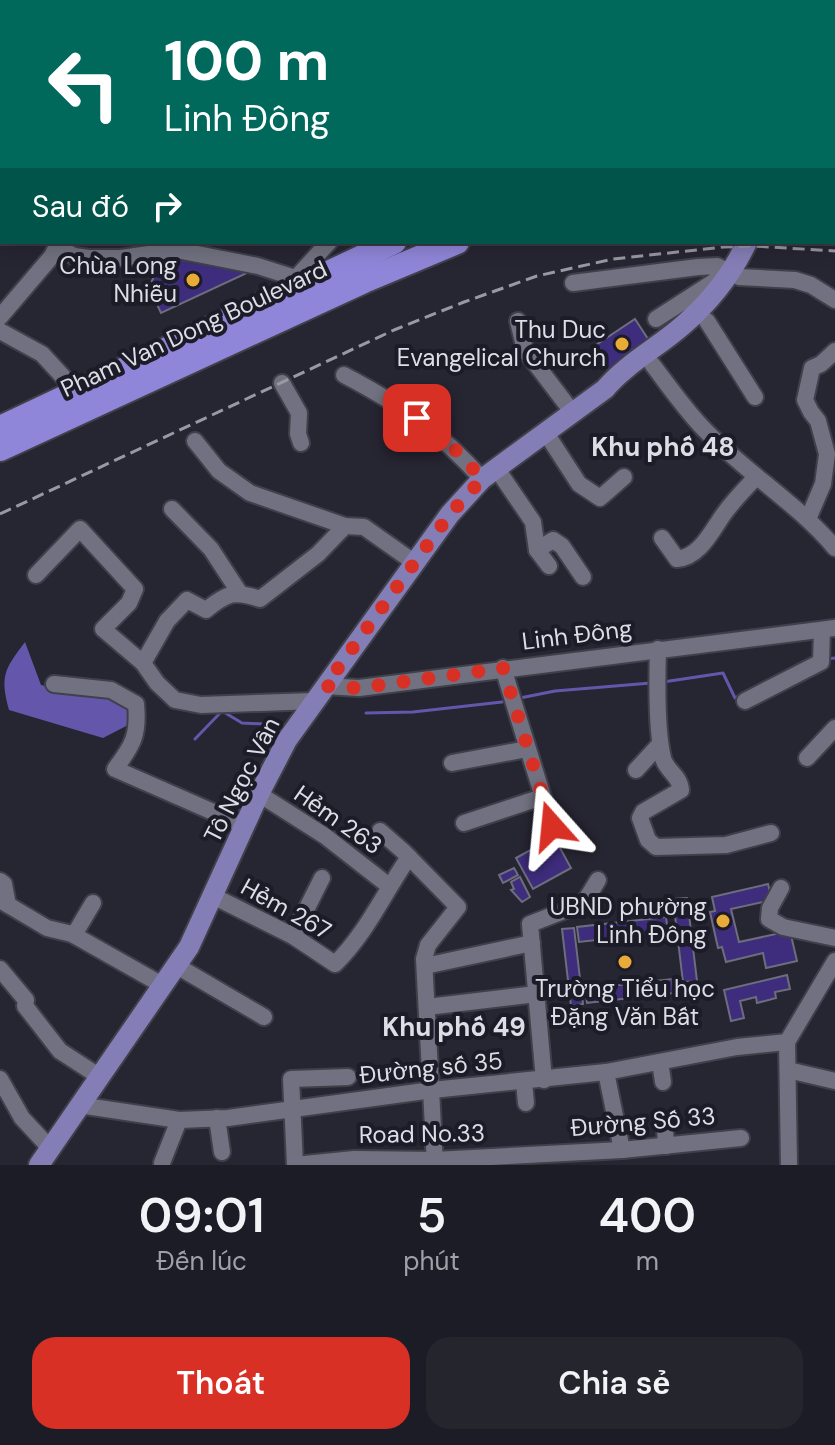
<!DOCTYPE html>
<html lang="vi">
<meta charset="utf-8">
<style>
:root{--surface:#1c1c26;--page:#25252e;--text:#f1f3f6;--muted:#a0a1a7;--line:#3a3a43;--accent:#d93025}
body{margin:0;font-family:"DM Sans",sans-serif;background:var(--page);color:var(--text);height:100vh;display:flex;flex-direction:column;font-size:30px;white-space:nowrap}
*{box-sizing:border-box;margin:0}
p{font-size:26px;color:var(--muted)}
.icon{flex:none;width:44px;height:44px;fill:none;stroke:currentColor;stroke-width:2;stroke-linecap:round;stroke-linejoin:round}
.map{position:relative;height:1165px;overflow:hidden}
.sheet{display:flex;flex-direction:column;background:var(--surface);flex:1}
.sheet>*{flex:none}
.guide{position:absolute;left:0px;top:0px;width:836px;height:244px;box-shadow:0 4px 20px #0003,0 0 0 2px var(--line);background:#00695c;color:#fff;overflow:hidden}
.pin{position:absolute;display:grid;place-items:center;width:68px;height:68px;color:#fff;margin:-34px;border-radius:16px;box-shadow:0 4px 12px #0006}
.me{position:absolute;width:88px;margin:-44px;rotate:342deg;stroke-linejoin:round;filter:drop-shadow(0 0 6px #0008)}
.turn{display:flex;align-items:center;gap:28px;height:168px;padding:0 32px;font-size:36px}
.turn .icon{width:104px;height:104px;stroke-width:2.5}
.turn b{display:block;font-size:56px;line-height:68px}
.then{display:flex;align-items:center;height:76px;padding:0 32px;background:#0003;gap:16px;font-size:30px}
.eta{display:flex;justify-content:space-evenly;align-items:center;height:136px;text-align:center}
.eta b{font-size:48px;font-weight:600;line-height:56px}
.primary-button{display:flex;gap:16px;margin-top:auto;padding:16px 32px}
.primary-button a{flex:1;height:92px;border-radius:24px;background:var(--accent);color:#fff;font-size:32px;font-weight:600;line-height:92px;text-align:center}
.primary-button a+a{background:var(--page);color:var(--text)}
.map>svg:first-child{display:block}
.water{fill:#6457ab}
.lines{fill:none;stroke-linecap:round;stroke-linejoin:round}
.stream{stroke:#6457ab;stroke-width:3}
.building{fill:#3e2c7c;stroke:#6e6d7d;stroke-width:2}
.minor-casing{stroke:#40404b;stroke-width:20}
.major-casing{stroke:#40404b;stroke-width:24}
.highway-casing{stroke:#40404b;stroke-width:28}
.minor{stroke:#727181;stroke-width:16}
.major{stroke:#847eb6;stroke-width:20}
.highway{stroke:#9086d9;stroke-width:24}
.rail{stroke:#9998a3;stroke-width:3;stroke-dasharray:12 6;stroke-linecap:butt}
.route{stroke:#d93025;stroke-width:14;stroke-dasharray:0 25.2}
.poi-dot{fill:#e9ab38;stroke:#1c1b28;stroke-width:3}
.labels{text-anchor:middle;stroke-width:8;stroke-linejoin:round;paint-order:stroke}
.poi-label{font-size:24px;fill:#dddde6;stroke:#1c1b28;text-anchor:end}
.street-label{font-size:24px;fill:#dddde6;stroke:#1c1b28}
.neighbourhood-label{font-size:26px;font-weight:bold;fill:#dddde6;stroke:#1c1b28}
</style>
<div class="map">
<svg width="835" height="1165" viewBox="0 0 835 1165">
<rect width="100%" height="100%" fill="#262532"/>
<path class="water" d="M 25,642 L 41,685 L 116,700 L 128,707 L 132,723 L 103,738 L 9,710 C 0,676 4,670 25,642 Z"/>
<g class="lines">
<g class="stream">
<polyline points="825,659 835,658"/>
<polyline points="663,682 723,673 735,698 742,694"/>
<polyline points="520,698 555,691 651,683"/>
<polyline points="366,713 413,712 502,702"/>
<polyline points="195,739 222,711 242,723 284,725"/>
</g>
</g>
<g class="building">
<polygon points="183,254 249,272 161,313 149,287 160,264"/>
<polygon points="635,319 650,342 608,370 593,347"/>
<polygon points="554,837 571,868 533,889 516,858"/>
<polygon points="514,868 518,875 503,883 499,875"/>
<polygon points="520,877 530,897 522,902 511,890 514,889 511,882"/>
<polygon points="768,884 772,900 731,909 739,942 790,931 797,961 766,968 763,953 726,962 722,947 718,948 710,912 715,911 712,897"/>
<polygon points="687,898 697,981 683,982 673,899"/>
<polygon points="666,917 668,932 579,942 577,927"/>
<polygon points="574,928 583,1004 571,1006 562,929"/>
<polygon points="787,975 790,989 775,992 776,998 757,1003 756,997 740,1001 744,1018 731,1021 724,990"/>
<polygon points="672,979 673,993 587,1003 585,989"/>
</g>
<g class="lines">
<g class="minor-casing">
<g id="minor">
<polyline points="225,0 225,2"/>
<polyline points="299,0 300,2"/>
<polyline points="668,0 669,2"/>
<polyline points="146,2 147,0"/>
<polyline points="282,2 284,0"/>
<polyline points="496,2 498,0"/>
<polyline points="521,2 522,0"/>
<polyline points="558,2 559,0"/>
<polyline points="647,2 649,0"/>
<polyline points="684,2 686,0"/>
<polyline points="834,10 835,10"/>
<polyline points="0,186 2,184"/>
<polyline points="56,247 74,256 89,258 121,258 177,250 258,266 311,283"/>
<polyline points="739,277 795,280 811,285 835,300"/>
<polyline points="296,278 329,242"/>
<polyline points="573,283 698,267 717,266 729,272 656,319"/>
<polyline points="0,317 52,256 59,242"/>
<polyline points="518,321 525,350 573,413"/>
<polyline points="707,321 755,397"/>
<polyline points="0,331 42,354 77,392"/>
<path d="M 652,364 C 668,385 684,408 702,427 C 743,471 796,502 835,548"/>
<path d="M 344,375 C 401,405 439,431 482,479"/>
<polyline points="282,383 299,413 298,434 301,443"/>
<polyline points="546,433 579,484 600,498 624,477"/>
<polyline points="195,441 219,471 250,493 345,526 364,527 415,563"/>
<polyline points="497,469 533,522 537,550 549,566"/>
<polyline points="172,509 211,549 239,592"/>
<polyline points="808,519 823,484 827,454 818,421 811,412 805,400 812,368 821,364 835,351"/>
<path d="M 662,538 L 677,559 C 701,557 713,528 726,511 C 735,499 746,488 756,477"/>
<polyline points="537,550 553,540 562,546 583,577"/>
<polyline points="36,575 80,529 135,589 129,603 103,629 143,663 157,683 175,700 201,705 314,701"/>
<path d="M 658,649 C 657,681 656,729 663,758 C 666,771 680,775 681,790 L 643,812 L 640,818 L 648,840 L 656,847 L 726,845 L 771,833"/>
<path d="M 143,663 L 167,621 L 187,600 L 206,610 C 227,593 234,590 260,599 L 318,554 L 345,526"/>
<polyline points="503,668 552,826"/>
<path d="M 54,684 L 111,690 L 136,704 C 139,735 133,745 115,769 L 245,826"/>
<polyline points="325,686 359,688 835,628"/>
<polyline points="745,701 821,662 822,630"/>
<polyline points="807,758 835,728"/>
<polyline points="452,763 527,749"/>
<polyline points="636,770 660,744"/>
<polyline points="259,794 325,836 389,886"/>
<polyline points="464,823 542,797"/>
<polyline points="380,831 404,852 458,907 428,945 424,959 435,1165"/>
<polyline points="0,881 4,884 8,905"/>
<polyline points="781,888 770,908 769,919 783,927 835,938"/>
<path d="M 213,896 L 293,936 L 335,964 C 366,934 384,893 409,857"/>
<polyline points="0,900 47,928 72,934 164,986"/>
<polyline points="74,935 93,903"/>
<polyline points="293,936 322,878"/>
<polyline points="177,966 264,1017"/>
<polyline points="425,966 532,943"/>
<polyline points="0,969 26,1000 25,1006 60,1051 100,1077"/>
<polyline points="427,1007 536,994"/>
<polyline points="660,1062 663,1082"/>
<polyline points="788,1070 835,1081"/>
<polyline points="606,1072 622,1150"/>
<polyline points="0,1079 22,1118 50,1148"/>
<polyline points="544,1080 530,924 584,903 598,880"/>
<polyline points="524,1082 526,1103"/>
<polyline points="79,1105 179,1120 228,1118 432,1090 606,1072 737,1047 787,1042"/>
<polyline points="217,1118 222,1152"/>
<polyline points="665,1129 666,1146"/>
<polyline points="162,1163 179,1120"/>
<polyline points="295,1165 354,1159 435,1160 622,1150 741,1138"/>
<polyline points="295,1165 291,1079 348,1077"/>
<polyline points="789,1165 787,1042 835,961"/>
</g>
</g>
<g class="major-casing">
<g id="major">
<polyline points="820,2 820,0"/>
<path d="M 39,1165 L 189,947 L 259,794 L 287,740 L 450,514 L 482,479 L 605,389 C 627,363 657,348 682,326 C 709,303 732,274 747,242"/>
</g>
</g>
<g class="highway-casing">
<g id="highway">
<polyline points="834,181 835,181"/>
<polyline points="834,205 835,205"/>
<polyline points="0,428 394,242"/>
<polyline points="0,449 364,281 457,242"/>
</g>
</g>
<use href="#minor" class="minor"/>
<use href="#major" class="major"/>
<use href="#highway" class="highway"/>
<polyline class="rail" points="0,514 394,330 464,302 537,276 613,259 724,247 754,246 835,251"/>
</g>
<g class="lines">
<polyline class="route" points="417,418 459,453 482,479 450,514 325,686 359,688 503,668 552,826"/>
</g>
<g class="poi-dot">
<circle cx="193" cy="280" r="8"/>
<circle cx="622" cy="344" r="8"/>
<circle cx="723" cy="921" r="8"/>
<circle cx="625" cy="962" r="8"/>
</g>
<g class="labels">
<g class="poi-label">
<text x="177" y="274">Chùa Long<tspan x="177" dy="28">Nhiễu</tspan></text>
<text x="606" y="338">Thu Duc<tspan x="606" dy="28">Evangelical Church</tspan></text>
<text x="707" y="915">UBND phường<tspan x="707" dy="28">Linh Đông</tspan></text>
<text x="625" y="997" text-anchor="middle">Trường Tiểu học<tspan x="625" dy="28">Đặng Văn Bất</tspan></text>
</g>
<g class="street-label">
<text transform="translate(194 329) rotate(-25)" y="8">Pham Van Dong Boulevard</text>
<text transform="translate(577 635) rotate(-7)" y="8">Linh Đông</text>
<text transform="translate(242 780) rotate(-63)" y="8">Tô Ngọc Vân</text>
<text transform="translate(338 820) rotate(35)" y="8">Hẻm 263</text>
<text transform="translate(286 909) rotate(29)" y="8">Hẻm 267</text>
<text transform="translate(431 1068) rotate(-6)" y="8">Đường số 35</text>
<text transform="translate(643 1122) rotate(-5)" y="8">Đường Số 33</text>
<text transform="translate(422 1134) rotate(-1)" y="8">Road No.33</text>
</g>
<g class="neighbourhood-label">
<text x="663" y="456">Khu phố 48</text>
<text x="454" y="1036">Khu phố 49</text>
</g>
</g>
</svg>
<div class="pin" style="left:417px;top:418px;background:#d93025"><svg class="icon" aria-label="arrive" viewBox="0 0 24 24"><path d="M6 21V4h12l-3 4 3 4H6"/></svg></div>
<svg class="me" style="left:552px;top:826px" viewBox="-20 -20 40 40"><path d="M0-17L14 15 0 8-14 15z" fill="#d93025" stroke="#fff" stroke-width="4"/></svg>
<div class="guide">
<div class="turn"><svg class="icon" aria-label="left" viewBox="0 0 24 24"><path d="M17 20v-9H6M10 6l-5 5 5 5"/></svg><div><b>100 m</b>Linh Đông</div></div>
<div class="then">Sau đó<svg class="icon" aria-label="right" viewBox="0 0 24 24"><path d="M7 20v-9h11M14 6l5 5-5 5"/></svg></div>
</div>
</div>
<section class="sheet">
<div class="eta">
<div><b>09:01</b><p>Đến lúc</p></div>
<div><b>5</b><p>phút</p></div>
<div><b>400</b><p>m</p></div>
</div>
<div class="primary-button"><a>Thoát</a><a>Chia sẻ</a></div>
</section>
